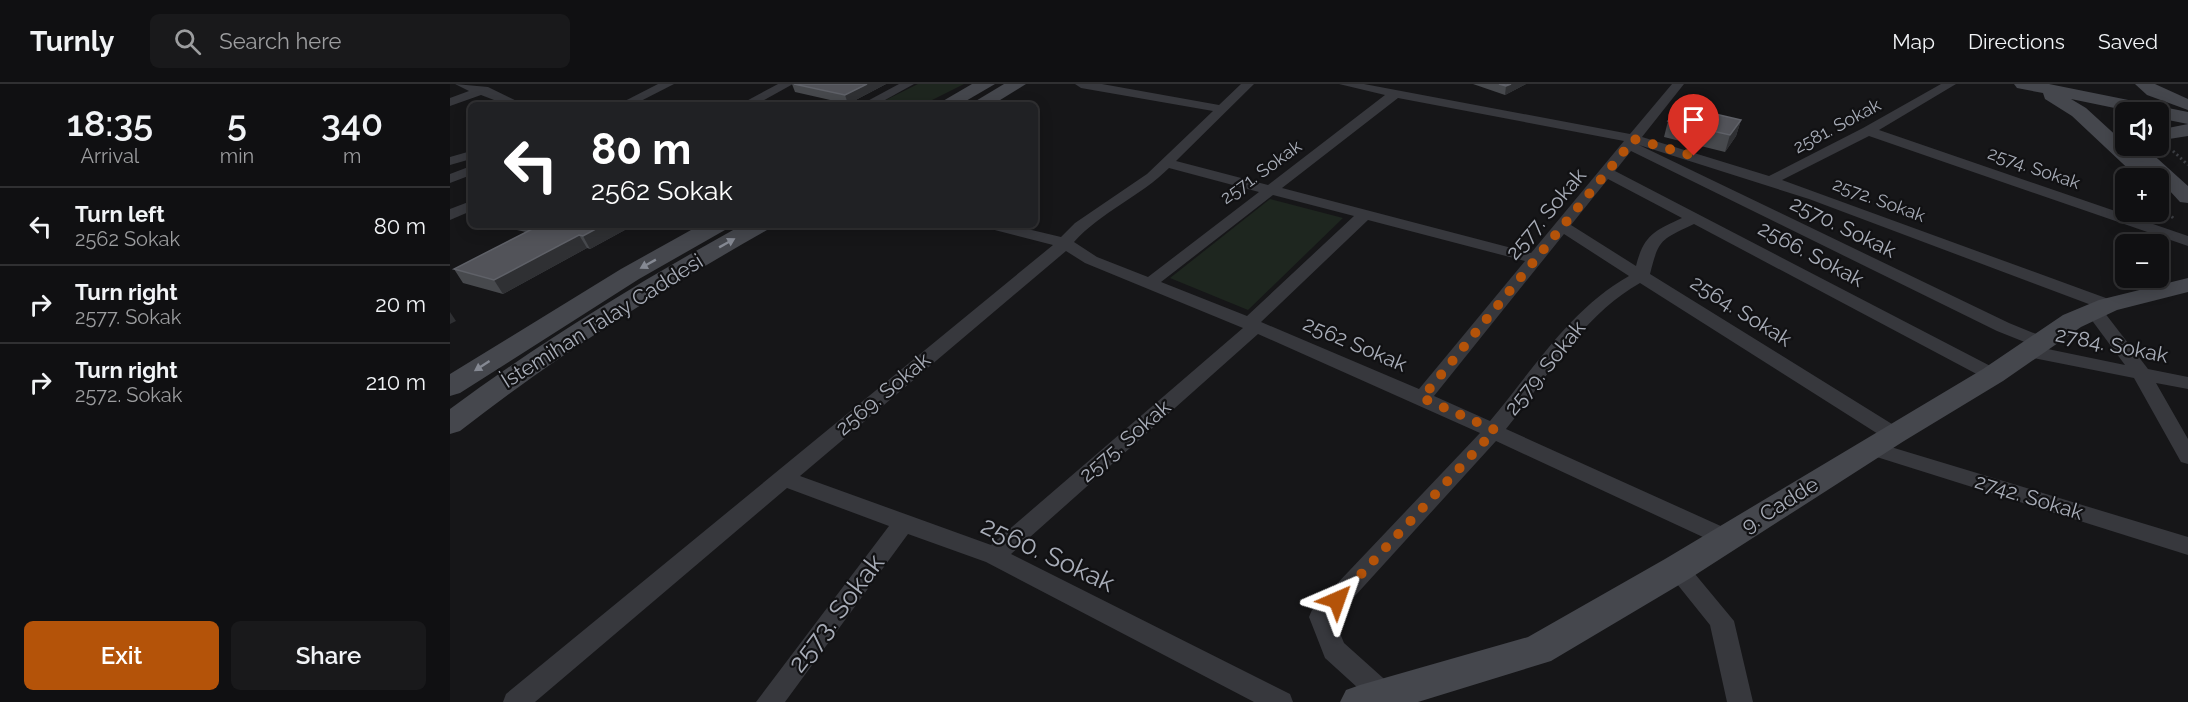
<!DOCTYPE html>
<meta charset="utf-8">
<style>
:root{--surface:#101012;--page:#19191b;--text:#f1f3f6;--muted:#9c9d9f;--line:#303032;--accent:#b45309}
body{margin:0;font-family:Raleway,sans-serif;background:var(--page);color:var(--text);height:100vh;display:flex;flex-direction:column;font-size:22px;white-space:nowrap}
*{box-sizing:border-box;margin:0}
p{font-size:20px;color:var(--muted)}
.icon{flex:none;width:33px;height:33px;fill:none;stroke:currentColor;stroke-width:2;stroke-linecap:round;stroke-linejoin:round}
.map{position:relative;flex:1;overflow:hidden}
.drawer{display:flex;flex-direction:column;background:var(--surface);width:450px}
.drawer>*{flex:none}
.guide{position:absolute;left:18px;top:18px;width:570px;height:126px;border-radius:9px;box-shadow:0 3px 15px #0003,0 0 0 2px var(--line);background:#202124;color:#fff;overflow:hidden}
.tools{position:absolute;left:1665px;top:18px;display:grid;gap:12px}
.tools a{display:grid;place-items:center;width:54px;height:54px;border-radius:9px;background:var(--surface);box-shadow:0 3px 15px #0003,0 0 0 2px var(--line);font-size:30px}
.pin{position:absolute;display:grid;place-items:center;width:51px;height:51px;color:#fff;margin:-62px -26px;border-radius:50% 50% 50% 0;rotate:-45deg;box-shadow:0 0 6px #0007}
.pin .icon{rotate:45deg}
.me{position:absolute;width:66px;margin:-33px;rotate:43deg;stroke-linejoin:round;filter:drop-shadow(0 0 4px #0008)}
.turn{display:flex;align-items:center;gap:21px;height:126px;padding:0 24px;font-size:27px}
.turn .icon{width:78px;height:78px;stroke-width:2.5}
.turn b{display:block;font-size:42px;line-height:51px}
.eta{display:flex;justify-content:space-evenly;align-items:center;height:102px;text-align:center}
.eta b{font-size:36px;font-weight:600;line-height:42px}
.primary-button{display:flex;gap:12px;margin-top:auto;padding:12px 24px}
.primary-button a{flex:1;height:69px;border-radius:9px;background:var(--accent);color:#fff;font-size:24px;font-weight:600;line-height:69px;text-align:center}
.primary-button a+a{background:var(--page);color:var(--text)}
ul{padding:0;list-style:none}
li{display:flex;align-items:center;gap:18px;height:78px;padding:0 24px;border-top:2px solid var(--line)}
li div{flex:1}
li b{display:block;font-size:22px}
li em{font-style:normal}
header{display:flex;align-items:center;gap:36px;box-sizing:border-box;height:84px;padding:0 30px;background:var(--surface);border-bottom:2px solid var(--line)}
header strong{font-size:28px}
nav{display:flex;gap:33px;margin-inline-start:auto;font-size:21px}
.search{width:420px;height:54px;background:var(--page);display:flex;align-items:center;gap:15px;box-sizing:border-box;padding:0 21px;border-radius:9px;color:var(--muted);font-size:22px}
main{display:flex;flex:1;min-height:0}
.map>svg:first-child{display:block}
.green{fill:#1e261f}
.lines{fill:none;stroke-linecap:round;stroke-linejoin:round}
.path{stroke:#3d3f44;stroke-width:3;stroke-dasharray:2 3;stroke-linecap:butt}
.street{fill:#37383d;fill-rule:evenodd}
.secondary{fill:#45474d;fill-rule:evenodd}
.wall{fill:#47494d}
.shaded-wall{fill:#2f3033}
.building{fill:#525359;stroke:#5f6168;stroke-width:1.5}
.oneway{fill:#858993}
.route{stroke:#b45309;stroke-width:10;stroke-dasharray:0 18}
.labels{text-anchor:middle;stroke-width:4.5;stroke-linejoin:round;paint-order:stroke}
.far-street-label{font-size:18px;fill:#a8adb8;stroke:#111113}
.street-label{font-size:21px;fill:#a8adb8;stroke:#111113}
.near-street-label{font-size:26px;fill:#a8adb8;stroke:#111113}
</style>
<header>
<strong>Turnly</strong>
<div class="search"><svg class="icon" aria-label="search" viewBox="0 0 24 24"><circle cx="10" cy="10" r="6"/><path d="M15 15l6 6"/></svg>Search here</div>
<nav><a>Map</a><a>Directions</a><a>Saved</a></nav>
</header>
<main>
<section class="drawer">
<div class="eta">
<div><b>18:35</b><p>Arrival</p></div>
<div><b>5</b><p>min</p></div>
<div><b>340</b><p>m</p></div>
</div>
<ul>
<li><svg class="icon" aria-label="left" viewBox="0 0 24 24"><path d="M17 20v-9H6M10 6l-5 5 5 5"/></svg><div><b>Turn left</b><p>2562 Sokak</p></div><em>80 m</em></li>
<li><svg class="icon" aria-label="right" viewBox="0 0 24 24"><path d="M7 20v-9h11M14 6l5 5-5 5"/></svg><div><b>Turn right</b><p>2577. Sokak</p></div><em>20 m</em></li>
<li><svg class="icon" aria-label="right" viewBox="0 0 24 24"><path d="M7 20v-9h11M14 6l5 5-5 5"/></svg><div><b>Turn right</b><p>2572. Sokak</p></div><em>210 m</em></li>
</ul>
<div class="primary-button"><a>Exit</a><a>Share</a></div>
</section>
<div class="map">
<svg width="1738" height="618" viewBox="0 0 1738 618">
<rect width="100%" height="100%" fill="#161618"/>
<g class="green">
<polygon points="468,0 514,0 472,21 426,21"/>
<polygon points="820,115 893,134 798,226 720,194"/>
</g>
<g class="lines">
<g class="path">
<polyline points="1723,67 1738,81"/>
<polyline points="1708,118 1724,135"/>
</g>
<g class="street">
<polygon points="5,0 38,3 75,21 57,21 31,11 0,22 0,14 19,7"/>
<polygon points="208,0 224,0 183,21 167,21"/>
<polygon points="328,0 343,0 305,21 289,21"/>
<polygon points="449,0 464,0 426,21 410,21"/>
<path d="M 625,0 L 652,0 L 769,21 L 791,0 L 804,0 L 726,77 L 818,101 L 935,11 L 889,0 L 914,0 L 1180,50 L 1222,0 L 1234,0 L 1192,53 L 1319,92 L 1413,44 L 1491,0 L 1506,0 L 1429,46 L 1738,152 L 1738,162 L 1419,52 L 1332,96 L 1664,217 L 1667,221 L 1664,225 L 1651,224 L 1698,285 L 1738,293 L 1738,305 L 1706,299 L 1738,355 L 1738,380 L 1731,378 L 1684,294 L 1578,273 L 1569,267 L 1578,261 L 1675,281 L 1635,227 L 1644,222 L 1359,115 L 1189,61 L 1559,239 L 1596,254 L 1599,258 L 1590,264 L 1547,247 L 1181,67 L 1165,87 L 1550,287 L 1553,291 L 1550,295 L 1536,295 L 1244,140 C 1211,156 1209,154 1200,190 L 1450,345 L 1453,350 L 1450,355 L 1436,355 L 1190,199 C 1132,232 1097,294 1056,345 L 1284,448 L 1287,454 L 1284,460 L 1276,463 L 1268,460 L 1046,357 L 884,535 L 894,559 L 942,602 L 946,610 L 945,618 L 919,618 L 919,614 L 875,574 L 859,533 L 862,526 L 1030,349 L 808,250 L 561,470 L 840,610 L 843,618 L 804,618 L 536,478 L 458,450 L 335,618 L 306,618 L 439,442 L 337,404 L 85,618 L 53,618 L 56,610 L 603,161 L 537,144 L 534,141 L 561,141 L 611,153 L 625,139 L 697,90 L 763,27 L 631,4 ZM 948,14 L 1174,57 L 1081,169 L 832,104 ZM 719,84 L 809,108 L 698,193 L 647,173 L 624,158 C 651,128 691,112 719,84 ZM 1158,95 L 1232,134 C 1205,147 1194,150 1186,182 L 1121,141 ZM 823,111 L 904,132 L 797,232 L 711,198 ZM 918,136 L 1075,177 L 969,305 L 811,238 ZM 1114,150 L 1179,192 C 1120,225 1083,286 1040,337 L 984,312 ZM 616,167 L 635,179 L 793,244 L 541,461 L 350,392 Z"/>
<polygon points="21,67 21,75 0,81 0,73"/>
<polygon points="21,82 21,91 0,99 0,90"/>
<polygon points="21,117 21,127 0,136 0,125"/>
<polygon points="1421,357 1738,453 1738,471 1414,369 1411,364 1414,359"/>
<polygon points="1227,476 1235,478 1284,537 1303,618 1277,618 1260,541 1215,485 1219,478"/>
</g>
<g class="secondary">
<polygon points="522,0 545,0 509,21 486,21"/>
<polygon points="554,0 576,0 542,21 519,21"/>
<polygon points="1564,0 1599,0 1738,28 1738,40 1708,34 1708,28 1684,28 1621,15 1636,24 1683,67 1691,64 1698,66 1738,102 1738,119 1730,118 1708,94 1688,94 1622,32 1595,15 1593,9 1567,4"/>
<polygon points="1685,0 1705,0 1738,15 1738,26 1697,11"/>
<polygon points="1738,40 1738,52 1719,55 1715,64 1708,66 1699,62 1708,62 1708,46"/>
<polygon points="250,141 278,141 275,146 189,195 10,309 0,312 0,290 171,185"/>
<path d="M 292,141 L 320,141 L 317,146 C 210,207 107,271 10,347 L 0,350 L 0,325 C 93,256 191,197 292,141 Z"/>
<polygon points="1738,194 1738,208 1667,226 1631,243 1553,297 1454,357 1239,495 1101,577 968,618 890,618 896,606 910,601 1078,553 1215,475 1533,285 1613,231 1649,216"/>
</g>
</g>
<g class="wall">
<polygon points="342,0 436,0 398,20 345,8"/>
<polygon points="1023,0 1076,0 1055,11"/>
<polygon points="1291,36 1286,52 1275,68 1214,53 1218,37"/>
<polygon points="64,141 184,141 140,165 137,164 53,210 13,199 4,185 76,148 67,146"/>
</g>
<g class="shaded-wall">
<polygon points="417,0 436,0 398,20 395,11"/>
<polygon points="1061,0 1076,0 1055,11 1056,2"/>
<polygon points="1291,36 1286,52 1275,68 1280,51"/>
<polygon points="153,141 184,141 140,165 133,152"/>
<polygon points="129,151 137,164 53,210 44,196"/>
<polygon points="0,228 6,237 0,240"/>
</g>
<g class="building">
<polygon points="344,0 417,0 395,11"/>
<polygon points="1049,0 1061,0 1056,2"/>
<polygon points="1231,22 1291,36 1280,51 1218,37"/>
<polygon points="90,141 153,141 133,152 129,151 44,196 4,185"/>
</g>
<defs><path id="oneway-solid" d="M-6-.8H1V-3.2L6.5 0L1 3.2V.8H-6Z" transform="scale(1.5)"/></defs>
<g class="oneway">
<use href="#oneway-solid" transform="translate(277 159) rotate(-29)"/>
<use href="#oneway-solid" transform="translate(198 180) rotate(151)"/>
<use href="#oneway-solid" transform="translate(32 282) rotate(147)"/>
</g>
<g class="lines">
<polyline class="route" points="887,516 1045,346 972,314 1184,55 1244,72"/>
</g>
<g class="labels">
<g class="far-street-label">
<text transform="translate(1387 42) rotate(-28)" y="6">2581. Sokak</text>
<text transform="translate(1584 84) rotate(19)" y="6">2574. Sokak</text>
<text transform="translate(811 88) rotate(-36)" y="6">2571. Sokak</text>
<text transform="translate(1429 116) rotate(20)" y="6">2572. Sokak</text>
</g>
<g class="street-label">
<text transform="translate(1096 130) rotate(-50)" y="7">2577. Sokak</text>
<text transform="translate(1393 143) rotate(26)" y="7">2570. Sokak</text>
<text transform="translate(1361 170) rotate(28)" y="7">2566. Sokak</text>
<text transform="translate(1291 227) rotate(32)" y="7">2564. Sokak</text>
<text transform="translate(152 237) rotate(-32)" y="7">İstemihan Talay Caddesi</text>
<text transform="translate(905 260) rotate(23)" y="7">2562 Sokak</text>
<text transform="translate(1662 261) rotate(11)" y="7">2784. Sokak</text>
<text transform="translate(1095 284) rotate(-51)" y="7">2579. Sokak</text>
<text transform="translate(433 310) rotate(-40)" y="7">2569. Sokak</text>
<text transform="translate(675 357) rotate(-41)" y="7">2575. Sokak</text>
<text transform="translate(1579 413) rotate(17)" y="7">2742. Sokak</text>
<text transform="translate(1330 421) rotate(-32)" y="7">9. Cadde</text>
</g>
<g class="near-street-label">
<text transform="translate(598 470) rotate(25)" y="9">2560. Sokak</text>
<text transform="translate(386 529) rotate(-53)" y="9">2573. Sokak</text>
</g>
</g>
</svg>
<div class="tools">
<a><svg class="icon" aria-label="sound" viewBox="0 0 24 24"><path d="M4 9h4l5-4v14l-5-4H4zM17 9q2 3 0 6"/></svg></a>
<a>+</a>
<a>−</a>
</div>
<div class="pin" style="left:1244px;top:72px;background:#d93025"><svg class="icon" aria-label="arrive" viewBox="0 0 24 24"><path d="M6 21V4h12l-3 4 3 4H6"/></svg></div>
<svg class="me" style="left:887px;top:516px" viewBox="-20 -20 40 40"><path d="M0-17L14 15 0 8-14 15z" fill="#b45309" stroke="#fff" stroke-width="4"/></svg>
<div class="guide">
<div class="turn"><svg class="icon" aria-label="left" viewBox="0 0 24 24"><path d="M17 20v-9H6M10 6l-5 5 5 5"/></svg><div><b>80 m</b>2562 Sokak</div></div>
</div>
</div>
</main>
